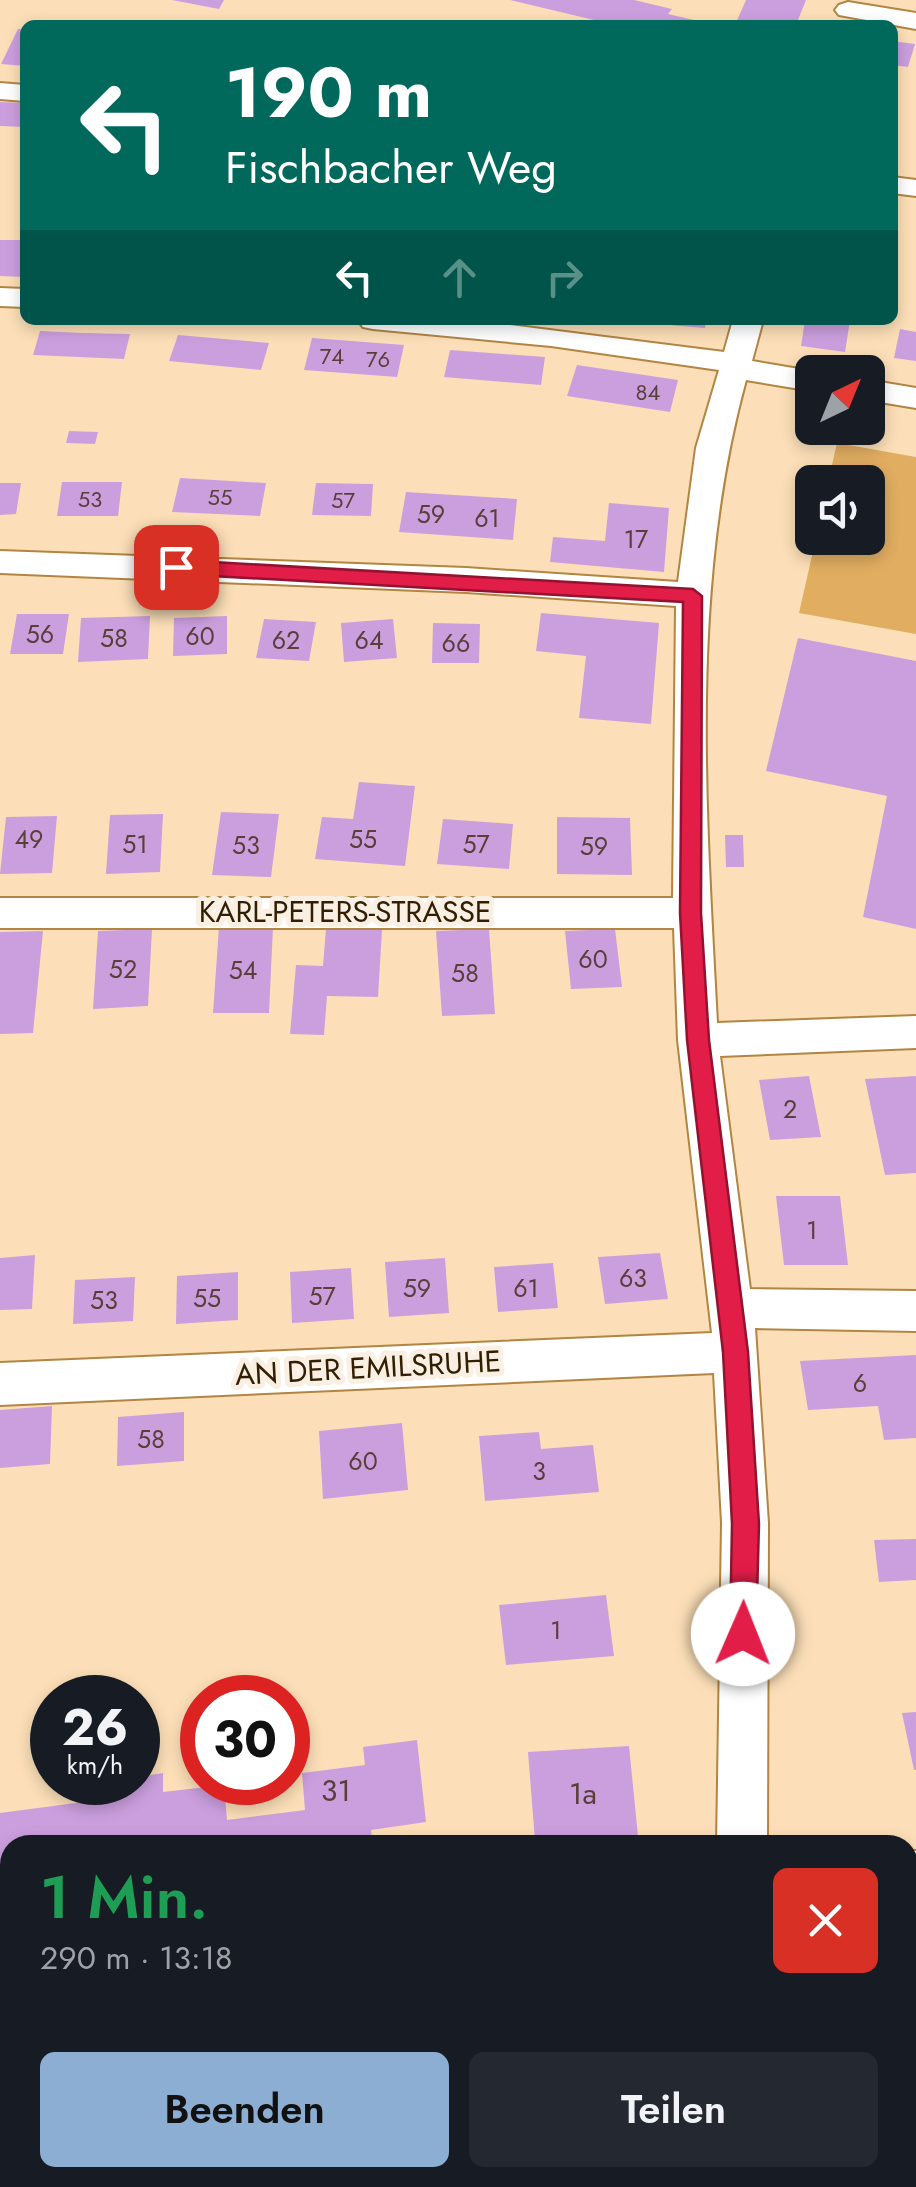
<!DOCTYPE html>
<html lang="de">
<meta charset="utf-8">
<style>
:root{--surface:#171b24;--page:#242831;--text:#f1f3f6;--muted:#9ea1a6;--accent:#8caed3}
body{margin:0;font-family:Jost,sans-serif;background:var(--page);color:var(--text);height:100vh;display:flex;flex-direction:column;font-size:38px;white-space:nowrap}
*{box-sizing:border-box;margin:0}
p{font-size:32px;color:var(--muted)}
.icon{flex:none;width:55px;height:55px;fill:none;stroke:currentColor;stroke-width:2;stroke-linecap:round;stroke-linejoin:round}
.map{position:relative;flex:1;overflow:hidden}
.drawer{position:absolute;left:0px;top:1835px;width:918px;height:352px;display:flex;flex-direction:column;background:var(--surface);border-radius:30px 30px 0 0;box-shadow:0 5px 15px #0003}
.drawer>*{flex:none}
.banner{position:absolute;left:20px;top:20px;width:878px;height:305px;border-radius:15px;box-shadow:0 5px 15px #0003;background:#00695c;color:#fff;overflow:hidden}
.needle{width:65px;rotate:43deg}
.tools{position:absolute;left:795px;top:355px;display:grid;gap:20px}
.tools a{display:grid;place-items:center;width:90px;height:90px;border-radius:15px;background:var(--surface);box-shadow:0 5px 15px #0003;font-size:50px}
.speed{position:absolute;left:30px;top:1675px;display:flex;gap:20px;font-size:50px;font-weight:700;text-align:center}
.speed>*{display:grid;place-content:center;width:130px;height:130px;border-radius:50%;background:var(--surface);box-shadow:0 5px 15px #0003;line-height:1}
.speed small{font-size:25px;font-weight:400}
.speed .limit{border:15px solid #d22;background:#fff;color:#111}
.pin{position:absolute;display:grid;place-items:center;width:85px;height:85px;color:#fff;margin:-42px;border-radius:20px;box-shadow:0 5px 15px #0006}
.me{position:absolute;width:110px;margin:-55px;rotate:1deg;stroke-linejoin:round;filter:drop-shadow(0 0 8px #0008)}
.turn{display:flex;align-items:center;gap:35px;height:210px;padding:0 40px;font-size:45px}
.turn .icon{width:130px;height:130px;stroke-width:2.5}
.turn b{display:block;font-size:70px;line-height:85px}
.lanes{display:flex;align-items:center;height:95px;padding:0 40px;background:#0003;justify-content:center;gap:50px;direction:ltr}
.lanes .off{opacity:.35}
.round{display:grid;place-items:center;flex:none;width:105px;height:105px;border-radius:15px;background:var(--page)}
.summary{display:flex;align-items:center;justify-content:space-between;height:170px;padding:0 40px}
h1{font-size:60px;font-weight:600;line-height:75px;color:#1e9e55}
.action{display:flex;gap:20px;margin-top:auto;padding:20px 40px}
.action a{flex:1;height:115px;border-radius:15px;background:var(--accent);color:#111;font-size:40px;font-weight:600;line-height:115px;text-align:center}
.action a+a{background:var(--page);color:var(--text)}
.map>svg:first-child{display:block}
.green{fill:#e1ad61}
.building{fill:#cb9fde}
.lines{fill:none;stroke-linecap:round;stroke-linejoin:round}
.lane-casing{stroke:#b28542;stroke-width:4}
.street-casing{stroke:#b28542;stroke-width:4}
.lane{fill:#fff;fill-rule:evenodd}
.street{fill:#fff;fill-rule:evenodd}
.route{fill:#e11d48;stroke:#92132f;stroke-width:2.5}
.labels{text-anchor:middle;stroke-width:10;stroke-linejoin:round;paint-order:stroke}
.far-number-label{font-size:22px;fill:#583f3a}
.number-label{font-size:25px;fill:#583f3a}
.street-label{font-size:30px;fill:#311f03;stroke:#f9efe2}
.near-number-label{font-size:30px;fill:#583f3a}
</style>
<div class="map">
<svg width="916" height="2187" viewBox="0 0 916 2187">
<rect width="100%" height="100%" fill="#fcdfb8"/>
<polygon class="green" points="837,443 916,457 916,634 799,613 816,538 868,538 868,482 828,482"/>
<g class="building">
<polygon points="172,0 224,0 219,9"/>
<polygon points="510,0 634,0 672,9 668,14 716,25 615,25"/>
<polygon points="746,0 806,0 796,25 735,25"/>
<polygon points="18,29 25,29 25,66 1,64"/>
<polygon points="892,41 915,44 908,67 892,65"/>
<polygon points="0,102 25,103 25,127 0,126"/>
<polygon points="0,240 25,240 23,277 0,276"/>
<polygon points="658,320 706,320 705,328 658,324"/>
<polygon points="805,320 850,320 845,352 801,346"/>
<polygon points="900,329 916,332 916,361 894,358"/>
<polygon points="40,331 82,333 130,334 124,359 33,355"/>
<polygon points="178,335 224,339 269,343 261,370 169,361"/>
<polygon points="312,338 404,345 397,377 304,370"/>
<polygon points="450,350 545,357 541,385 444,377"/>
<polygon points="577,365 678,380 670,412 567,396"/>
<polygon points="69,431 98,432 95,444 66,443"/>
<polygon points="180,478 266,483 260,516 172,512"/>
<polygon points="62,482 122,482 118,516 57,516"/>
<polygon points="0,483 21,483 16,514 0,515"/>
<polygon points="316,483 373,484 371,516 312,515"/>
<polygon points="406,492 517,499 513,540 399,532"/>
<polygon points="609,503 669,508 664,572 550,562 553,537 605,541"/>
<polygon points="541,613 659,623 651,724 579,718 586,656 536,651"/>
<polygon points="17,614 69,614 63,654 10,654"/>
<polygon points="150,616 148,659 78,662 81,618"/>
<polygon points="227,616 227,654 173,656 174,618"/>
<polygon points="264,619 316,622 309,661 256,658"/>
<polygon points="393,619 397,658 344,662 341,623"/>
<polygon points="433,623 480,624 479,663 432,663"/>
<polygon points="798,638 916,661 916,929 863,917 887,796 766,771"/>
<polygon points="359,782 415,786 405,866 315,859 322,817 353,819"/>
<polygon points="221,812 279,814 271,877 212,875"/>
<polygon points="163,814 160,872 106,874 110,815"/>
<polygon points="57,816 52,873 0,874 6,817"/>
<polygon points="557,817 630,818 632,875 557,874"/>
<polygon points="443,819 513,824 509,869 437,864"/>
<polygon points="725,835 743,835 744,867 726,867"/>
<polygon points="219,927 273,927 269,1013 213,1013"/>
<polygon points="152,929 148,1006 93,1009 98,931"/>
<polygon points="326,929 382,930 378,997 327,996 324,1035 290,1034 296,965 323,966"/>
<polygon points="489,929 495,1014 442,1016 436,931"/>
<polygon points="615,929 622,987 571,989 565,931"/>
<polygon points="43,931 33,1033 0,1034 0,932"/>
<polygon points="809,1076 821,1137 770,1140 759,1080"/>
<polygon points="916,1076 916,1173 885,1175 865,1079"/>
<polygon points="776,1196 840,1196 848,1265 784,1265"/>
<polygon points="660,1253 668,1299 605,1304 598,1257"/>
<polygon points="35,1255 32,1309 0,1310 0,1258"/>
<polygon points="445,1258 449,1313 389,1317 385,1262"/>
<polygon points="553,1263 558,1308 498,1312 494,1267"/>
<polygon points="351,1268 354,1319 292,1323 290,1272"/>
<polygon points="238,1272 238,1320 176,1324 177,1276"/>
<polygon points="135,1277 133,1321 73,1324 75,1280"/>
<polygon points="916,1355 916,1438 884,1440 878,1406 808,1410 800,1361"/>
<polygon points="52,1406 50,1464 0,1468 0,1410"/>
<polygon points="184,1412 184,1461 117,1466 118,1417"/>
<polygon points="402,1423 408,1490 323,1499 319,1431"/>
<polygon points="539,1432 541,1449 593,1445 599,1492 485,1501 479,1436"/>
<polygon points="916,1539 916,1580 879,1582 874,1540"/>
<polygon points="606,1595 614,1656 506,1665 499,1605"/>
<polygon points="916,1712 916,1770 914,1770 902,1713"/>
<polygon points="417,1740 426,1822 371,1830 373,1845 10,1845 10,1917 0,1918 0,1813 106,1799 106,1782 138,1782 138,1777 163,1773 163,1792 224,1785 227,1820 305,1810 302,1773 365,1765 363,1747"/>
<polygon points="629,1746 638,1836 535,1841 528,1752"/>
<polygon points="908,1955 913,1955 916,1972 916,2115 908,2116"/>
<polygon points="553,2178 652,2178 653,2187 530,2187 529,2181"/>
</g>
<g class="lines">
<g class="lane-casing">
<g id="lane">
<polygon points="36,2178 139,2178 135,2187 32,2187"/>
<rect x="384" y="2178" width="28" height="9"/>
</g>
</g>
<g class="street-casing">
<g id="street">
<polygon points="848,2 916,13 916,29 839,15 835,10 839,5"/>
<polygon points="0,83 25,85 25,101 0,99"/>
<polygon points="892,177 916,180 916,196 892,193"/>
<polygon points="0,288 25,289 25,307 0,306"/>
<path d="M 358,320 L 471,320 L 724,352 L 733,320 L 763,320 L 752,361 L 817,372 L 812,372 L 812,391 L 746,380 C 689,587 706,810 717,1023 L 916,1016 L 916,1048 L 720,1056 L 750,1289 L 916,1291 L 916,1331 L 755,1328 L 768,1523 L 767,1845 L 717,1845 L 722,1523 L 714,1373 L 0,1405 L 0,1363 L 712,1333 L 678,1040 L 674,928 L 0,928 L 0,898 L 673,898 L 676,606 L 466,592 L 0,573 L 0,551 L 466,568 L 678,582 L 696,448 L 719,370 L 551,346 L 373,329 L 363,327 Z"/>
<polygon points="868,380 916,388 916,408 868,400"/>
<rect x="908" y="1851" width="8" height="50"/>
<polygon points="10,1936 10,1988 0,1989 0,1937"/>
<polygon points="753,2178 807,2178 808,2187 754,2187"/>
</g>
</g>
<use href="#lane" class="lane"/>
<use href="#street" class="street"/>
</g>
<polygon class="route" points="176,560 693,589 702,596 701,913 709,1040 748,1352 759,1524 756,1634 753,1644 743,1648 733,1644 730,1634 732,1524 723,1352 687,1040 680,913 683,602 176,574 167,567"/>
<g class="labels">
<g class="far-number-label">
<text x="332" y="364">74</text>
<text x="378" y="367">76</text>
<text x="648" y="400">84</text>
<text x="220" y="505">55</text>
<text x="90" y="507">53</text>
<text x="343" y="508">57</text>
</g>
<g class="number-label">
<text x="431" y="523">59</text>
<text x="487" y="527">61</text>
<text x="636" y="548">17</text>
<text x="40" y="643">56</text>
<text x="200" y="645">60</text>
<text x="114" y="647">58</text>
<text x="286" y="649">62</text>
<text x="369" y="649">64</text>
<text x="456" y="652">66</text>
<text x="29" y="848">49</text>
<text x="363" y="848">55</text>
<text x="135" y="853">51</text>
<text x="476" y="853">57</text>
<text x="246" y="854">53</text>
<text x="594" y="855">59</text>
<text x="593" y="968">60</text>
<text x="123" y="978">52</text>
<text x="243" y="979">54</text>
<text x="465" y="982">58</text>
<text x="790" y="1118">2</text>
<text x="812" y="1239">1</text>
<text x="633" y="1287">63</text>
<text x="417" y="1297">59</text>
<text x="526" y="1297">61</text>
<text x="322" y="1305">57</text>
<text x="207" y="1307">55</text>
<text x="104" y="1309">53</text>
<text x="860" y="1392">6</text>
<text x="151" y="1448">58</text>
<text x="363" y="1470">60</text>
<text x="539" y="1480">3</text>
<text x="556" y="1639">1</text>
</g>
<g class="street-label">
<text x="345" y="922">KARL-PETERS-STRASSE</text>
<text transform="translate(368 1368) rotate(-3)" y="10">AN DER EMILSRUHE</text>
</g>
<g class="near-number-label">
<text x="336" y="1801">31</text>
<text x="583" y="1804">1a</text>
</g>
</g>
</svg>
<div class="tools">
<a><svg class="needle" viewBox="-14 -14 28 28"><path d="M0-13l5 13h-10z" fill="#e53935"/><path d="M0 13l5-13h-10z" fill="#9ea1a6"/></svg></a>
<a><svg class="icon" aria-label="sound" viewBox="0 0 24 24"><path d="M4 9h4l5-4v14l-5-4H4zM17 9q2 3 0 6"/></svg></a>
</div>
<div class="speed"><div>26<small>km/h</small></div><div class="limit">30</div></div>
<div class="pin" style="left:176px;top:567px;background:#d93025"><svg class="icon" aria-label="arrive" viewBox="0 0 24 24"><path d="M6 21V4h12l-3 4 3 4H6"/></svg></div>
<svg class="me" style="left:743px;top:1634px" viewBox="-20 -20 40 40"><circle r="19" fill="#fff"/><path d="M0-13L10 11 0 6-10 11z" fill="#e11d48"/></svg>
<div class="banner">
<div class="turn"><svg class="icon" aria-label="left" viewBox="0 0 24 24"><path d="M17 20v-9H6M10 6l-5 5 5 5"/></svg><div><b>190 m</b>Fischbacher Weg</div></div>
<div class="lanes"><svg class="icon" aria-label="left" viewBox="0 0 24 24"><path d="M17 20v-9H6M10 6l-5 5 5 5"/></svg><svg class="icon off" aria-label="ahead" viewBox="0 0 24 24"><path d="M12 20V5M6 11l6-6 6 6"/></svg><svg class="icon off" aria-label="right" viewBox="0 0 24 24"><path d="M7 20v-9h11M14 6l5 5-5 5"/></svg></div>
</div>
<section class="drawer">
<div class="summary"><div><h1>1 Min.</h1><p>290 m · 13:18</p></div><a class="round" style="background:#d93025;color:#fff"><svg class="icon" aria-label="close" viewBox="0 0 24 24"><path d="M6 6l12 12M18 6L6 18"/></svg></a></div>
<div class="action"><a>Beenden</a><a>Teilen</a></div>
</section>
</div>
